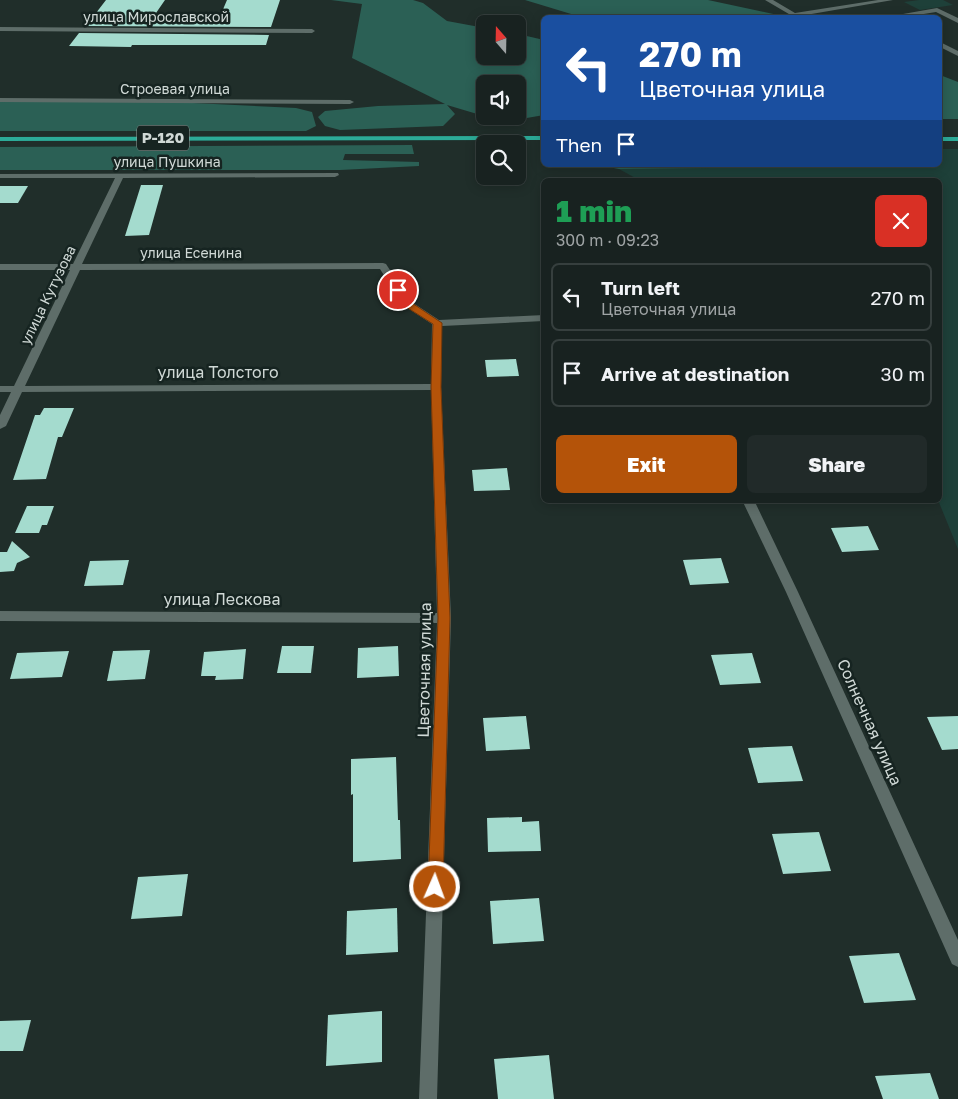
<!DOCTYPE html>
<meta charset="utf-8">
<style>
:root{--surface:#182220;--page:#212a29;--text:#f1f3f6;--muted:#9fa4a5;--line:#363f3e;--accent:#b45309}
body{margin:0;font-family:"Golos Text",sans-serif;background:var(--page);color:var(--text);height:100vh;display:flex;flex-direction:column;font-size:19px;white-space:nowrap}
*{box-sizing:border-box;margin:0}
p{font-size:16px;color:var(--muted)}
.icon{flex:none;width:28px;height:28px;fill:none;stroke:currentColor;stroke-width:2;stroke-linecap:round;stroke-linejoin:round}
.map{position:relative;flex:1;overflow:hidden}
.sheet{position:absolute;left:541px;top:178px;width:401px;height:325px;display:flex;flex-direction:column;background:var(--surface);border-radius:8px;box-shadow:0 2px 12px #0003,0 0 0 1px var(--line)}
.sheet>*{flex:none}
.hud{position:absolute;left:541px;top:15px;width:401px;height:152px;border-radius:8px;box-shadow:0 2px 12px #0003,0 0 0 1px var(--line);background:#1a4fa0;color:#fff;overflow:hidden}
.needle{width:32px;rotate:340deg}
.controls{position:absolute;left:476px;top:15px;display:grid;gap:10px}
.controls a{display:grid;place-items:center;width:50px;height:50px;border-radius:8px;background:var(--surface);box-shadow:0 2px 12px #0003,0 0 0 1px var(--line);font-size:25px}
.pin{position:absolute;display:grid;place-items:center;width:42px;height:42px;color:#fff;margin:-21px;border:2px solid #fff;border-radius:50%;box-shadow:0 1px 5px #0007}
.me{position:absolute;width:55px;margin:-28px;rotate:2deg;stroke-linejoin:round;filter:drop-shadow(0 0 4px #0008)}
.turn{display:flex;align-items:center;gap:18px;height:105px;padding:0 15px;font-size:22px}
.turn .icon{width:65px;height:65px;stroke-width:2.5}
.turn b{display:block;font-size:35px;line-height:42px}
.then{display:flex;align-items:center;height:48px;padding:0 15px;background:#0003;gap:10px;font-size:19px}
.round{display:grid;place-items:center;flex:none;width:52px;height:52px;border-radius:8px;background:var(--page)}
.overview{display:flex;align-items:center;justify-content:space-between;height:85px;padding:0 15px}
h1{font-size:30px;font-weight:800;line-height:38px;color:#1e9e55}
.cta{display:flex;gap:10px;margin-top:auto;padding:10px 15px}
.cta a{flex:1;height:58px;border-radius:8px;background:var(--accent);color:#fff;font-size:20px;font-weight:800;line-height:58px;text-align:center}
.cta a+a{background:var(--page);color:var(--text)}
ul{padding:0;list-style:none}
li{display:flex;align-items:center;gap:15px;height:68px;margin:0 10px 8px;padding:0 5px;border:2px solid var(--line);border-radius:8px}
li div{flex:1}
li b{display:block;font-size:19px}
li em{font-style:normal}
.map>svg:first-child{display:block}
.green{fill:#1e4039}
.forest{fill:#2b6055;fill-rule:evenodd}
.building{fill:#a4dbce}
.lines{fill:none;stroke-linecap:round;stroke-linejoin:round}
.minor{fill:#5e6d69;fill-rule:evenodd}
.major{fill:#2cab98;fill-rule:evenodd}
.route{fill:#b45309;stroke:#753606}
.labels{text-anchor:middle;stroke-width:5;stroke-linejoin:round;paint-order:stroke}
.far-street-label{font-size:14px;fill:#d0d9d6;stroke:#162421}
.shield{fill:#162421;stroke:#98a3a0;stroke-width:1}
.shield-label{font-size:15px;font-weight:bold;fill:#d0d9d6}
.street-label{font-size:16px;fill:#d0d9d6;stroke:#162421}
</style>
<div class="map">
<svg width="958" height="1099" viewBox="0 0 958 1099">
<rect width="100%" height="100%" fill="#202e2a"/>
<g class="green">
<polygon points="919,0 943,0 953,5 920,10 904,2"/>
<polygon points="940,149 958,149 958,549 938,500 940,500 940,180 639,180 619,169 709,168 755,165 940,165"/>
</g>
<g class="forest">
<path d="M 331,0 L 413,0 L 423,3 L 447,21 L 485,28 L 485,56 L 518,56 L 518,34 L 544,40 L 544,115 L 504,122 L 447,105 L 455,114 L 443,126 L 340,130 L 325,126 L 318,117 L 325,111 L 378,106 L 445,104 L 352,58 L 362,4 ZM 485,84 L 518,84 L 518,116 L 485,116 Z"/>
<polygon points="525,0 708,0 787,17 581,17"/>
<polygon points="940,75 958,82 958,119 940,119"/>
<polygon points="0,101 172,102 296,108 312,112 316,126 306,131 0,131"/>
<polygon points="412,145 414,154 345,154 343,160 419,162 419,166 340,170 0,170 0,147"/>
<polygon points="598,165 755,165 709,168 619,169"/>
</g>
<g class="building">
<polygon points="106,0 165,0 156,13 221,14 227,0 280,0 271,27 86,26"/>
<polygon points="79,33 269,35 266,45 132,45 131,47 69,46"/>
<polygon points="141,185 163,185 149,235 125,236"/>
<polygon points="0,186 28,186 18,203 0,203"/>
<polygon points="516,359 519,376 487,377 485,360"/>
<polygon points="44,408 74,408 62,437 58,437 46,479 13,480 35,415 40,415"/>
<polygon points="507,468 510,490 474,491 472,470"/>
<polygon points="27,506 54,506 47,525 42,525 39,533 15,533"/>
<polygon points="868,526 879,550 842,552 831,528"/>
<polygon points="12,541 30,557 17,563 14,571 0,572 0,552 7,552"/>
<polygon points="721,558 729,583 690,585 683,560"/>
<polygon points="129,560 123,585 84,586 90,561"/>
<polygon points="282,646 314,646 311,673 277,673"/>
<polygon points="398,646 399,676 357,678 358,648"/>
<polygon points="246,649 243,679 215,680 216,676 201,676 204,652"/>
<polygon points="150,650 145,679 107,681 113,651"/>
<polygon points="69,651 62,677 10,679 17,653"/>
<polygon points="752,653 761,683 720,685 711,655"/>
<polygon points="526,716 530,749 486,751 483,718"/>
<polygon points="958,716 958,749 942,750 927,717"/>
<polygon points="792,746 803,781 758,783 748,748"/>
<polygon points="396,757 398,820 400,820 401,859 353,862 353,794 351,795 351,759"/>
<polygon points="522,817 522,822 539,821 541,851 488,852 487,818"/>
<polygon points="819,832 831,871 783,874 772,834"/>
<polygon points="188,874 182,916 131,919 138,877"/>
<polygon points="539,898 544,941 493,944 490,901"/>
<polygon points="397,908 398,952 346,955 347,911"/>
<polygon points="899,953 916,1000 864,1003 849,956"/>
<polygon points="382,1011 382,1062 326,1066 328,1015"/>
<polygon points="31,1020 23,1051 0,1051 0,1021"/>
<polygon points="549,1055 554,1099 498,1099 494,1059"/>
<polygon points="930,1073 939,1099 883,1099 875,1076"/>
</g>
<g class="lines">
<g class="minor">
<polygon points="765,0 773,0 795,13 878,0 893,0 794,17"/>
<polygon points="937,8 958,18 958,23 936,12 899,18 886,17"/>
<polygon points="0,27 312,29 315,31 312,33 0,31"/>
<polygon points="940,42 958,51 958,56 940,47"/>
<polygon points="0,98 350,100 354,102 350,104 0,102"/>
<path d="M 338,173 L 339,175 L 335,177 L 123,178 L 82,264 L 383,263 L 386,264 L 410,301 L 439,320 L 544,315 L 544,321 L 442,326 L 441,387 L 451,618 L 437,1099 L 419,1099 L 437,623 L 0,621 L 0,611 L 437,613 L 431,390 L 22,392 L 6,426 L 0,429 L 0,415 L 11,392 L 0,392 L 0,386 L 14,386 L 70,270 L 0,270 L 0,264 L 73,264 L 115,178 L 0,178 L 0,174 ZM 380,269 L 403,305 L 432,324 L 431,384 L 25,386 L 80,270 Z"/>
<polygon points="742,500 754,500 798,592 958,940 958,967 952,964 786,592"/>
</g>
<g class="major">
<polygon points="544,136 544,140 0,141 0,137"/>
<rect x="940" y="137" width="18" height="4"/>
</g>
</g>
<polygon class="route" points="398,288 402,289 409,301 442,323 441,387 450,618 443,887 441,892 435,894 430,892 428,887 438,618 431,387 433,324 403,305 394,290"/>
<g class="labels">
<g class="far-street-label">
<text x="156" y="22">улица Мирославской</text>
<text x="175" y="94">Строевая улица</text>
<text x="167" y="167">улица Пушкина</text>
<text x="191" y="258">улица Есенина</text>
<text transform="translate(48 295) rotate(-64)" y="5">улица Кутузова</text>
</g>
<rect class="shield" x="137" y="125.5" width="52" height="25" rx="4"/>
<g class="shield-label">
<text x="163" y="143">Р-120</text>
</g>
<g class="street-label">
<text x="218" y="378">улица Толстого</text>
<text x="222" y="605">улица Лескова</text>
<text transform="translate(424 670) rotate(-89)" y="6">Цветочная улица</text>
<text transform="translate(870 722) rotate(66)" y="6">Солнечная улица</text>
</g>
</g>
</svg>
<div class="controls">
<a><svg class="needle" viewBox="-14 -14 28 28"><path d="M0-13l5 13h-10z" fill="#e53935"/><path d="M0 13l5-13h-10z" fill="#9fa4a5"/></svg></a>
<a><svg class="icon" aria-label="sound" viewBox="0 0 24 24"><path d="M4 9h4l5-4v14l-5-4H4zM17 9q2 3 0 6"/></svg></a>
<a><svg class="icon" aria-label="search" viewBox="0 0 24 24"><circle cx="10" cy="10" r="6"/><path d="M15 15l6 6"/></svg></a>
</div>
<div class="pin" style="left:398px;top:290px;background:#d93025"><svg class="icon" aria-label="arrive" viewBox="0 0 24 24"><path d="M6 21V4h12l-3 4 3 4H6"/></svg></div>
<svg class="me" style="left:435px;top:887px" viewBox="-20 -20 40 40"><circle r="17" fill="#b45309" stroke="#fff" stroke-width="3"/><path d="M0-11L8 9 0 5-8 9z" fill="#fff"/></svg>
<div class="hud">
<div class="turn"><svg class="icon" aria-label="left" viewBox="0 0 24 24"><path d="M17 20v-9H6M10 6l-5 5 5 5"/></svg><div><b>270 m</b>Цветочная улица</div></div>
<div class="then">Then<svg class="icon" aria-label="arrive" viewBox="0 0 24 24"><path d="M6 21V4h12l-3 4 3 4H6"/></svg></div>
</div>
<section class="sheet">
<div class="overview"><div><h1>1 min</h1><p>300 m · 09:23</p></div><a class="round" style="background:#d93025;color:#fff"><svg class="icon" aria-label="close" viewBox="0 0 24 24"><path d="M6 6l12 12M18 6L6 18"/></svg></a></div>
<ul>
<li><svg class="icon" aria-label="left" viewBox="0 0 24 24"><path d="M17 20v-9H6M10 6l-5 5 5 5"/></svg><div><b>Turn left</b><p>Цветочная улица</p></div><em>270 m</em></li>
<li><svg class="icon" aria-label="arrive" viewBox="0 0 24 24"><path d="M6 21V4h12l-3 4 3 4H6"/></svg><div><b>Arrive at destination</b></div><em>30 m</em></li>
</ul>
<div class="cta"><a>Exit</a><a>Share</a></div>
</section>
</div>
